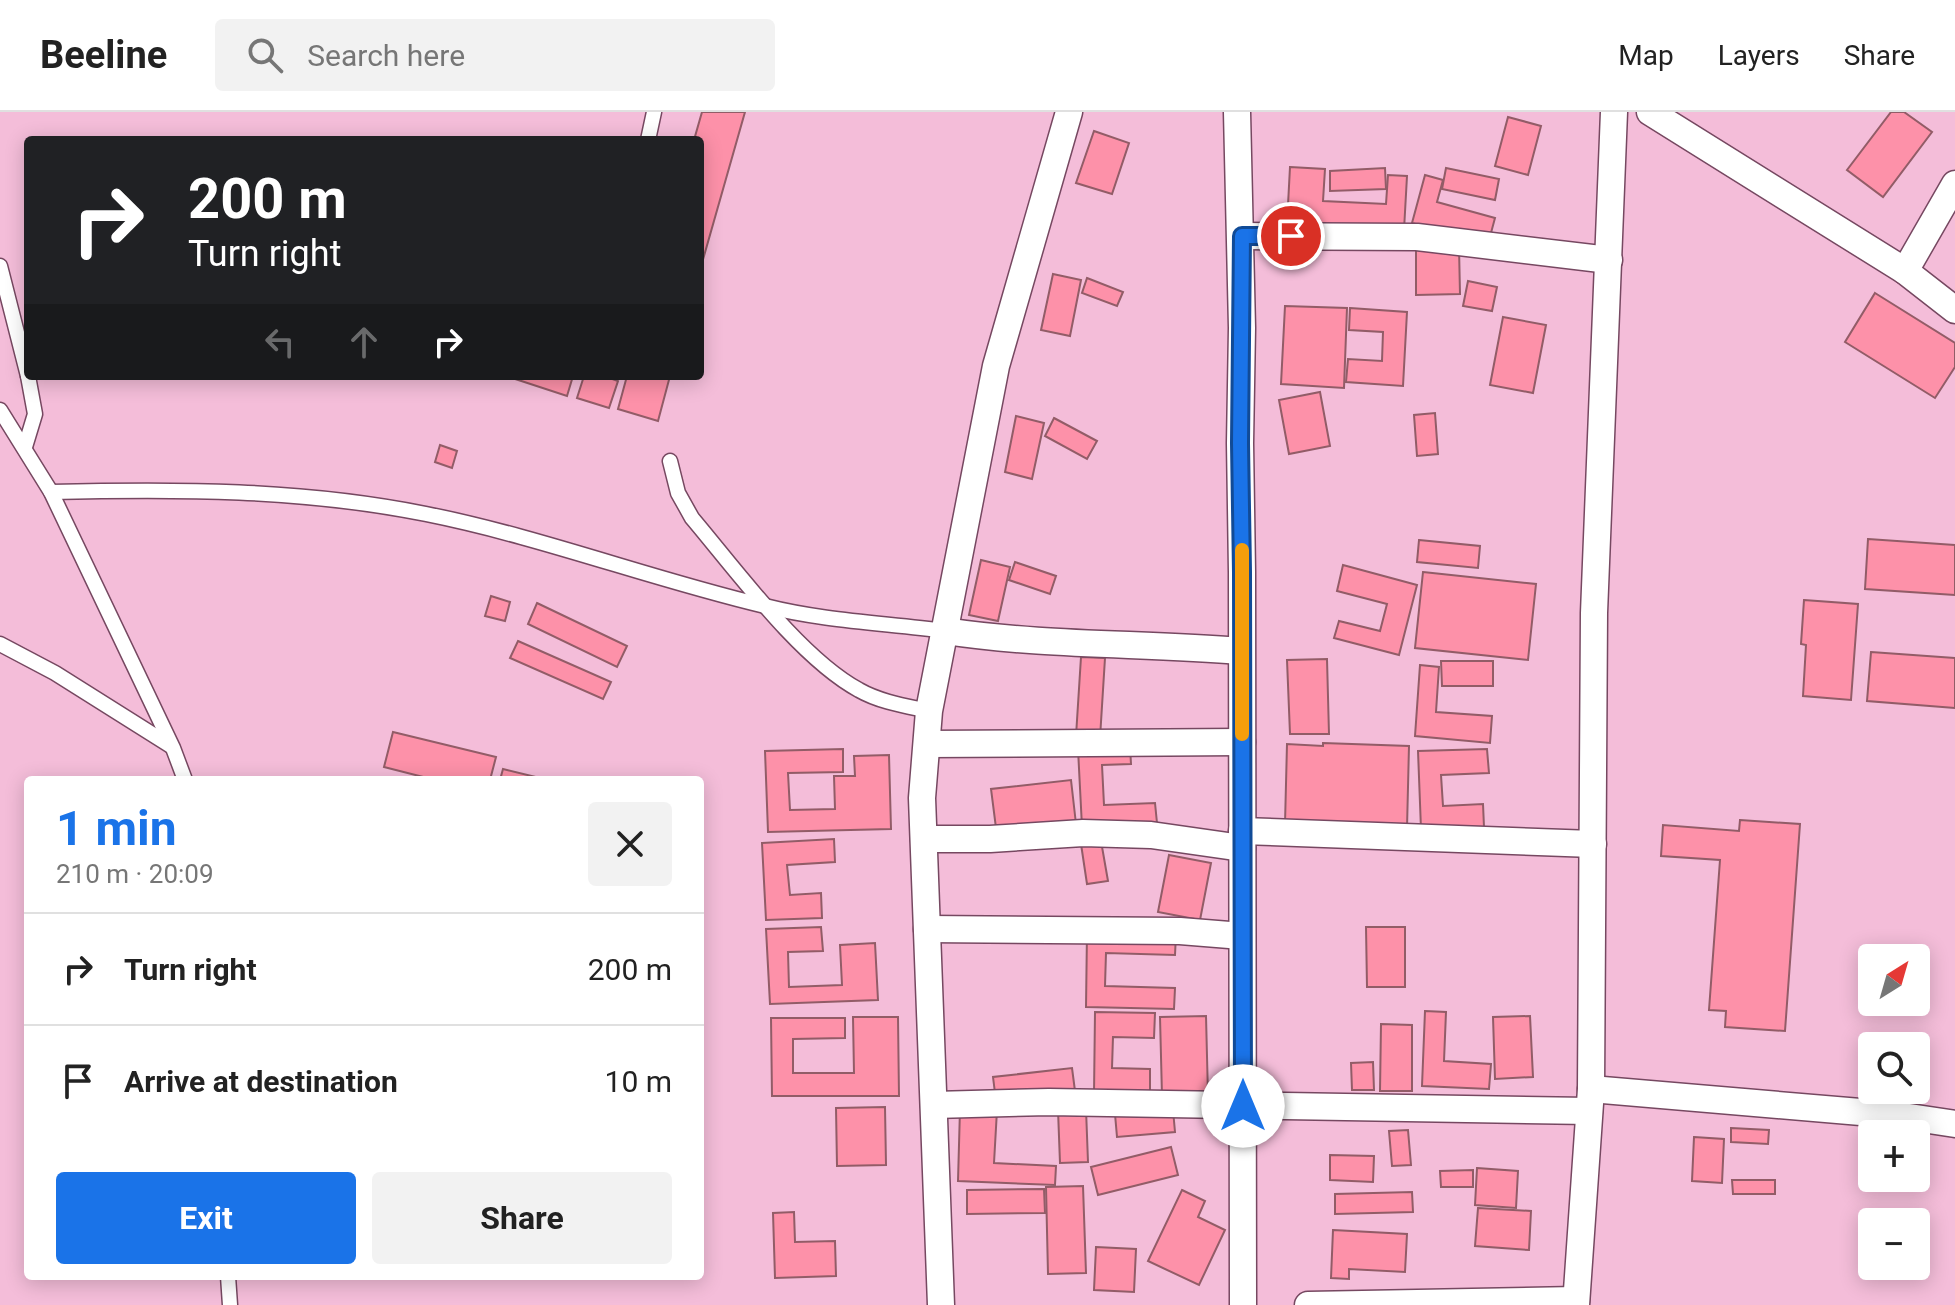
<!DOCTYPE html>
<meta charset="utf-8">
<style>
:root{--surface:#fff;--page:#f2f2f2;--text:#222;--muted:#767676;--line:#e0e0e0;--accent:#1a73e8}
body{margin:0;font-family:Roboto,sans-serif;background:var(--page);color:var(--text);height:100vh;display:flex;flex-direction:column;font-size:30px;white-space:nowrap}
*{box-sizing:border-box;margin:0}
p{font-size:26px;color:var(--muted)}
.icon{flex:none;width:44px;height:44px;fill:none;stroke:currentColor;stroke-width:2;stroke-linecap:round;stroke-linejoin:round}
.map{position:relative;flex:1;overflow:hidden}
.details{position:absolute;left:24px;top:664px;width:680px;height:504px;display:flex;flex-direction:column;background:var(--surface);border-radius:8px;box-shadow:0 4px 20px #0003}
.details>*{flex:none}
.hud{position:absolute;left:24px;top:24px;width:680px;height:244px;border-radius:8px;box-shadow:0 4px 20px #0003;background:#202124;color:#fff;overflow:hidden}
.needle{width:52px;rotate:37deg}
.tools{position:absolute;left:1858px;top:832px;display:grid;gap:16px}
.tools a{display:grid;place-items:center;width:72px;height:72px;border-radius:8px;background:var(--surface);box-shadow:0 4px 20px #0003;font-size:40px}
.pin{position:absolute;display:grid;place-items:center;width:68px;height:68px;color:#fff;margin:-34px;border:4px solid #fff;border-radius:50%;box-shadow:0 2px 8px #0007}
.me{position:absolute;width:88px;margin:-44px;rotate:0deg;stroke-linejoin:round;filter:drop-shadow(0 0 6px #0008)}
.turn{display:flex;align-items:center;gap:28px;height:168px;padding:0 32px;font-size:36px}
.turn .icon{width:104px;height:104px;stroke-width:2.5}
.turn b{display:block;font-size:56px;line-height:68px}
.lanes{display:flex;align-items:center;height:76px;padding:0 32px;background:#0003;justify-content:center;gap:40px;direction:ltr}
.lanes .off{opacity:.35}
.round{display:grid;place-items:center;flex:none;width:84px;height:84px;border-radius:8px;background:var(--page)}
.overview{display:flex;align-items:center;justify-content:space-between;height:136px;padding:0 32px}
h1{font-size:48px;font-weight:700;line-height:60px;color:var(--accent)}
.button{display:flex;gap:16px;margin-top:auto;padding:16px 32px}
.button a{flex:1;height:92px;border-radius:8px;background:var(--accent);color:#fff;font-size:32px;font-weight:700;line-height:92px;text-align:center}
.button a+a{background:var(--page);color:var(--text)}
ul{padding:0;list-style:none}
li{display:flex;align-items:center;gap:24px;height:112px;padding:0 32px;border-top:2px solid var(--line)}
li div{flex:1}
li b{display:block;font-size:30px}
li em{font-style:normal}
header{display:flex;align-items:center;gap:48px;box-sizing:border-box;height:112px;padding:0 40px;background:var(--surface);border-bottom:2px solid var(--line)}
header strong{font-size:38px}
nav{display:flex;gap:44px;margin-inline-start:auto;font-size:28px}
.search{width:560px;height:72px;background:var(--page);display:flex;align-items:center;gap:20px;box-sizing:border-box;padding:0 28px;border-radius:8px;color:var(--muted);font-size:30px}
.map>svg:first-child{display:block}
.building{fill:#fd91a9;stroke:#925c67;stroke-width:2}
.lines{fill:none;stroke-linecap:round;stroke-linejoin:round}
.service-casing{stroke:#764861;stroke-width:17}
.minor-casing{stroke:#764861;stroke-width:29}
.service{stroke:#fff;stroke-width:14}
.minor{stroke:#fff;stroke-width:26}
.route-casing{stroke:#114b97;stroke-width:20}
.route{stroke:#1a73e8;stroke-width:14}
.slow{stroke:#f59e0b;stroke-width:14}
</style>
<header>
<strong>Beeline</strong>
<div class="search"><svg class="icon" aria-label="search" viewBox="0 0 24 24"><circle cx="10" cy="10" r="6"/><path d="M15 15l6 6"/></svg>Search here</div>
<nav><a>Map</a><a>Layers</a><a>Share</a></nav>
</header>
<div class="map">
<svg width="1955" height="1193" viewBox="0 0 1955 1193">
<rect width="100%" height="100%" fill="#f4bdd9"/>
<g class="building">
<polygon points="702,0 745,0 700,158 700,28 694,28"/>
<polygon points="1891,0 1904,0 1932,20 1883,85 1847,58"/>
<polygon points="1508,5 1541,14 1528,63 1495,54"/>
<polygon points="1094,19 1129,31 1112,82 1076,71"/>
<polygon points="1290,55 1325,57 1323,89 1386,92 1388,63 1407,64 1404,118 1287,112"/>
<polygon points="1385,56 1386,77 1330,79 1330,59"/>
<polygon points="1446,56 1499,67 1495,88 1442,77"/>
<polygon points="1425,63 1443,68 1437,90 1495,106 1488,132 1412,111"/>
<polygon points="1459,135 1460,182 1416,183 1416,136"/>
<polygon points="1053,162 1081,168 1070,224 1041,218"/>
<polygon points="1087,166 1123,180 1117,194 1082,181"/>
<polygon points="1468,169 1497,175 1492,199 1463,194"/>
<polygon points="1875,181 1955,231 1955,255 1935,286 1845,230"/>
<polygon points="1285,194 1347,196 1344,276 1281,272"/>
<polygon points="1350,196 1407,200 1403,274 1346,270 1348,247 1382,249 1383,220 1349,218"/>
<polygon points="1503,205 1546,213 1533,281 1490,273"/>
<polygon points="506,264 573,264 567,284"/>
<polygon points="584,264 604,264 618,269 609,296 577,286"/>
<polygon points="627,264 670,264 658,309 618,297"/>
<polygon points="1320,280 1330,334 1289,342 1279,288"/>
<polygon points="1435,301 1438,342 1417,344 1414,303"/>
<polygon points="1016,304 1044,311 1032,367 1005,360"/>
<polygon points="1054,306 1097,329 1087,347 1045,324"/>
<polygon points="440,333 457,339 452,356 435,350"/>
<polygon points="1868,427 1955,433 1955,483 1865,477"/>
<polygon points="1419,428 1480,434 1478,456 1417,450"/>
<polygon points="981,448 1010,455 998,509 969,503"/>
<polygon points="1015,450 1056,464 1050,482 1009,468"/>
<polygon points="1343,453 1417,473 1399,543 1334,526 1339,509 1380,519 1387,492 1337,479"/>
<polygon points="1423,460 1536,472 1528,548 1415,536"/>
<polygon points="491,484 510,490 505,509 485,504"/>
<polygon points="1804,488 1858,492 1851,588 1803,584 1806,533 1801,532"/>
<polygon points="537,491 627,534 617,555 528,512"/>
<polygon points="518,529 611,570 603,587 510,546"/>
<polygon points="1871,540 1955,546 1955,596 1867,589"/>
<polygon points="1081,545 1105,546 1100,626 1076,624"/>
<polygon points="1327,547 1329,622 1290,622 1287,548"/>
<polygon points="1441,549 1493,549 1493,574 1442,574"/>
<polygon points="1420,553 1439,555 1436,600 1492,604 1490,631 1415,624"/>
<polygon points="393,620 496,645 490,668 435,668 384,655"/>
<polygon points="1323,631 1409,634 1407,716 1285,712 1287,632 1323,634"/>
<polygon points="1130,634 1131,652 1102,653 1104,693 1155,691 1157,711 1082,715 1078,637"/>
<polygon points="843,637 843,660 788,661 790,698 835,697 834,664 855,664 854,644 889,643 891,717 768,720 765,639"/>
<polygon points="1487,637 1489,661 1441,663 1443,694 1483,692 1484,715 1421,717 1418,639"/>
<polygon points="503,657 548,668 500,668"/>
<polygon points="1071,668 1076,712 996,716 991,677"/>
<polygon points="1740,708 1800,712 1785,919 1725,915 1726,899 1709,898 1720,748 1661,744 1663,713 1739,719"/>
<polygon points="834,727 835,750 787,753 790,783 821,781 822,806 766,808 762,731"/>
<polygon points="1101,729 1108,769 1087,772 1081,732"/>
<polygon points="1169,743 1211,751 1200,808 1158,800"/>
<polygon points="821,815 823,839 788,840 789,875 842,873 840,833 875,831 878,888 770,892 766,817"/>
<polygon points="1366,815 1405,815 1405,875 1367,875"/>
<polygon points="1087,820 1176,822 1175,843 1106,841 1105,874 1175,876 1174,897 1086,895"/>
<polygon points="1425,899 1446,900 1444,949 1491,952 1489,977 1422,974"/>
<polygon points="1095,900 1155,901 1154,926 1113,925 1112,956 1150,957 1150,983 1094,982"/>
<polygon points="1206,904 1208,984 1162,984 1160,905"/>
<polygon points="1530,904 1533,965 1495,967 1493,905"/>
<polygon points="853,905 898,905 899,984 772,984 771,906 845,906 845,926 793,927 793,961 854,961"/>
<polygon points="1381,912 1412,913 1412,979 1380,979"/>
<polygon points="1373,950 1374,978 1352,978 1351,951"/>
<polygon points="1072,956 1075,979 996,989 993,965"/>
<polygon points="885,995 886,1053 837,1054 836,996"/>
<polygon points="960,997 997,998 994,1051 1056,1054 1055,1073 958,1069"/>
<polygon points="1086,997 1088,1050 1060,1051 1058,998"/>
<polygon points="1173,998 1175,1020 1117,1025 1115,1002"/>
<polygon points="1731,1016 1769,1018 1768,1032 1731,1030"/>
<polygon points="1408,1018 1411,1053 1392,1054 1389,1019"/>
<polygon points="1694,1025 1724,1027 1722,1071 1692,1069"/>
<polygon points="1171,1035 1178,1063 1098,1083 1091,1055"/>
<polygon points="1330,1043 1374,1044 1373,1070 1330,1068"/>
<polygon points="1477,1056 1518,1059 1516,1096 1475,1093"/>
<polygon points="1473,1058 1473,1075 1441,1075 1440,1059"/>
<polygon points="1732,1068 1775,1068 1775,1082 1733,1082"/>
<polygon points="1083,1074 1086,1161 1048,1162 1046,1075"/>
<polygon points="1044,1077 1045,1101 967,1102 967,1078"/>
<polygon points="1182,1078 1205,1089 1198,1105 1225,1118 1199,1173 1148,1149"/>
<polygon points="1412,1080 1413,1100 1335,1102 1335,1082"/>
<polygon points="1478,1096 1531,1099 1529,1138 1475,1134"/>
<polygon points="794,1100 795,1130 835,1129 836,1164 775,1166 773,1101"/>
<polygon points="1333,1118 1407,1122 1405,1160 1349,1157 1349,1167 1331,1166"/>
<polygon points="1096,1135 1136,1137 1134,1180 1094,1178"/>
</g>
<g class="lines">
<g class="service-casing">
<g id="service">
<polyline points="648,28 654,0"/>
<polyline points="0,154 28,264"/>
<polyline points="0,298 51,380 173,636 185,668"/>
<polyline points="25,335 35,302 28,264"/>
<path d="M 670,349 L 678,381 L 692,406 C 736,458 800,546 859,578 C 880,590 906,594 929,599"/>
<path d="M 51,380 C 177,377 302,377 426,402 C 541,425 651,467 765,494 C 824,509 885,511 945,519"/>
<polyline points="0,532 55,561 171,634"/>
<polyline points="228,1164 230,1193"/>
</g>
</g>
<g class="minor-casing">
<g id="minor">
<polyline points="1237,0 1242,216 1240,331 1242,460 1243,1193"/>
<polyline points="1650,0 1905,159 1955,198"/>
<polyline points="1242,124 1417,125 1609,148"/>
<polyline points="1905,159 1955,72"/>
<path d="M 945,519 C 1045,534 1141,531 1241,539"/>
<polyline points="927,632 1242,630"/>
<polyline points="1242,719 1593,732"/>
<polyline points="924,727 990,727 1083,721 1151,723 1242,736"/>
<polyline points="927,817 1180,819 1242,824"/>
<polyline points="1591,977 1896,1003 1955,1012"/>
<polyline points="934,993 1049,990 1589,999"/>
<polyline points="941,1193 922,686 929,599 996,254 1069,0"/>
<polyline points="1308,1193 1576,1188"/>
<polyline points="1576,1193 1591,977 1594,501 1614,0"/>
</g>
</g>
<use href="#service" class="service"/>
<use href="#minor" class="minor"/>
</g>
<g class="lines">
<g class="route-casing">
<polyline id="route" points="1243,994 1242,460 1240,331 1242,124 1291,124"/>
</g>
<use href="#route" class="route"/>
<polyline class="slow" points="1242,622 1242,438"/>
</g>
</svg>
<div class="tools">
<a><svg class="needle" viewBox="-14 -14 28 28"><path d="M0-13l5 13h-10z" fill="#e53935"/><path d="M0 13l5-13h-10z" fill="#767676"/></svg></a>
<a><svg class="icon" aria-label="search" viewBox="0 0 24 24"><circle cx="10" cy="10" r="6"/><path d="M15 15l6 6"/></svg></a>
<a>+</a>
<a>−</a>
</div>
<div class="pin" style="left:1291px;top:124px;background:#d93025"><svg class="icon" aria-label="arrive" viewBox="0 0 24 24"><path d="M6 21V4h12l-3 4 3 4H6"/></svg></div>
<svg class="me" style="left:1243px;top:994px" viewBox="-20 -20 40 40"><circle r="19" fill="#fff"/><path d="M0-13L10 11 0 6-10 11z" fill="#1a73e8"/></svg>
<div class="hud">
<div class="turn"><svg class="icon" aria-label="right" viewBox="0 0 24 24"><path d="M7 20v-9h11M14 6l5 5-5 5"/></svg><div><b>200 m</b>Turn right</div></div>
<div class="lanes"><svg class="icon off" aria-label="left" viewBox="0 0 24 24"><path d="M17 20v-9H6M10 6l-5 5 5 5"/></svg><svg class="icon off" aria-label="ahead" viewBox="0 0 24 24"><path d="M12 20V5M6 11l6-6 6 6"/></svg><svg class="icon" aria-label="right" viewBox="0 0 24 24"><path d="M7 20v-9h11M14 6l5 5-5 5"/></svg></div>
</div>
<section class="details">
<div class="overview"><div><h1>1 min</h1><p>210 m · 20:09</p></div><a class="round"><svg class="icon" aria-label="close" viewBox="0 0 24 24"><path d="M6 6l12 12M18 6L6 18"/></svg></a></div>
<ul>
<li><svg class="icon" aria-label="right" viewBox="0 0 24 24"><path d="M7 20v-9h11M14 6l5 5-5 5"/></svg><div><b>Turn right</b></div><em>200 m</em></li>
<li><svg class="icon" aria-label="arrive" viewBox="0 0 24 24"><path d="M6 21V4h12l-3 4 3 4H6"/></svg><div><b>Arrive at destination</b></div><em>10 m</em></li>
</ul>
<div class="button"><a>Exit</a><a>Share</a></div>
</section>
</div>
